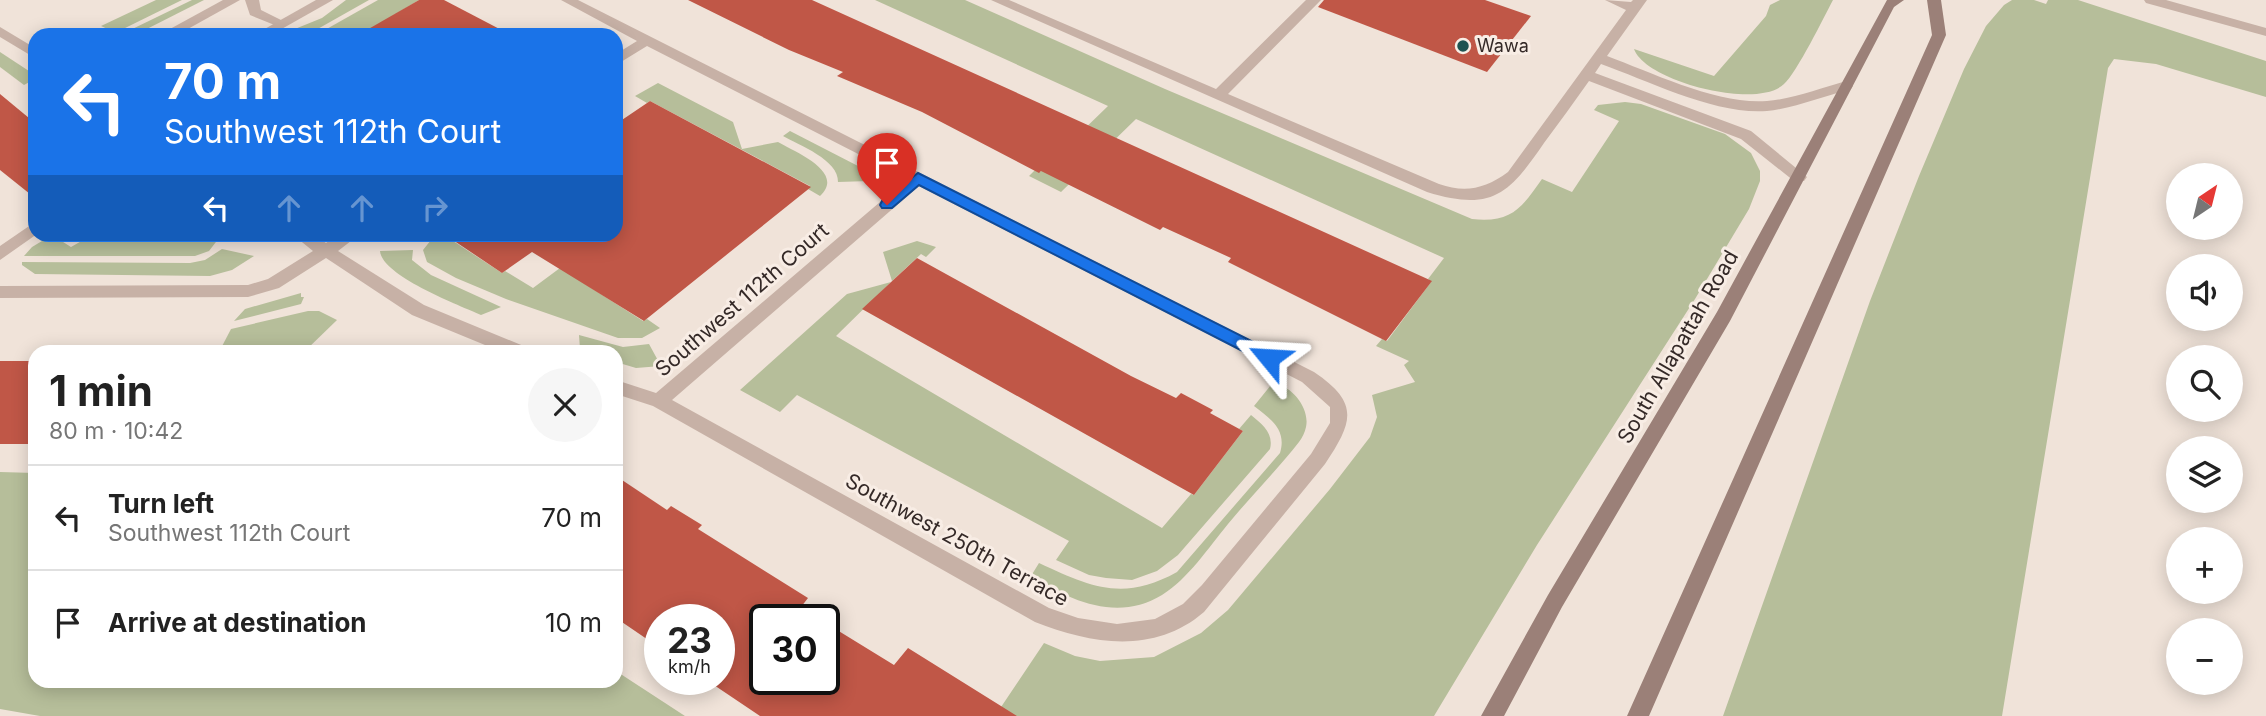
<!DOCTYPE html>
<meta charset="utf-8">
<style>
:root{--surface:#fff;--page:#f6f6f6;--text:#222;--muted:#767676;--line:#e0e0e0}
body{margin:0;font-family:Inter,sans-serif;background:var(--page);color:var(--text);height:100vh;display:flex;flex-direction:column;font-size:26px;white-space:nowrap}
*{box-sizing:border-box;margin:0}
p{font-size:23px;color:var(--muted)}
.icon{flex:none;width:38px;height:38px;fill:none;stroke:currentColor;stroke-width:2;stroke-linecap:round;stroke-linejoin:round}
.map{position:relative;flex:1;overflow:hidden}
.sheet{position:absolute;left:28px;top:345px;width:595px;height:343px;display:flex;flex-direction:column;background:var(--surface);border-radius:21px;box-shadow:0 4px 18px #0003}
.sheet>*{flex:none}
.banner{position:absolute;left:28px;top:28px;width:595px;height:214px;border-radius:21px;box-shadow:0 4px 18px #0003;background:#1a73e8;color:#fff;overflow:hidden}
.needle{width:46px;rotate:35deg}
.tools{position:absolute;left:2166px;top:163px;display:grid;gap:14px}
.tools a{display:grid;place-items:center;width:77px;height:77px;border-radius:50%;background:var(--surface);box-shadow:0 4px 18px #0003;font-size:35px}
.speed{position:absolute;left:644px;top:604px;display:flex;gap:14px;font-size:35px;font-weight:700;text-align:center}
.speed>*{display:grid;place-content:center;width:91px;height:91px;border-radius:50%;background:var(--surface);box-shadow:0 4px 18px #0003;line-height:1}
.speed small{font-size:18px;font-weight:400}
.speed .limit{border:4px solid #111;border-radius:10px;background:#fff;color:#111}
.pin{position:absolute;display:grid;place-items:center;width:60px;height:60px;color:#fff;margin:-72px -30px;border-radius:50% 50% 50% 0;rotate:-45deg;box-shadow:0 0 7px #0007}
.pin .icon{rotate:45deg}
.me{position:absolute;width:77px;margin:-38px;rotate:297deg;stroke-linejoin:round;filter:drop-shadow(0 0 5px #0008)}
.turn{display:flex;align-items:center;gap:24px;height:147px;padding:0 21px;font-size:32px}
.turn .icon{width:91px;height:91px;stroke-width:2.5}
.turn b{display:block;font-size:49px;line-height:60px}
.lanes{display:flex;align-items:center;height:66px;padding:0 21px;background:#0003;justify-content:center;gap:35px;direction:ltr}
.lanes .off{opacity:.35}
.round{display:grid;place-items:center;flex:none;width:74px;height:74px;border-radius:37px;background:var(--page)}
.overview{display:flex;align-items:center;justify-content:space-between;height:119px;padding:0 21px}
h1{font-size:42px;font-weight:700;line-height:52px}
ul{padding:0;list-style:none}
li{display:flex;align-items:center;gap:21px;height:105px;padding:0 21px;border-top:2px solid var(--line)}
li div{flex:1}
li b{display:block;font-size:26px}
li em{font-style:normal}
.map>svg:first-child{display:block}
.green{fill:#b6be9a}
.building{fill:#c05747}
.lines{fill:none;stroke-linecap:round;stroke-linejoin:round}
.service{fill:#c7b1a6;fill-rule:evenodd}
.minor{fill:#c7b1a6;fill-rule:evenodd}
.tertiary{fill:#c7b1a6;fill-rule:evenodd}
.secondary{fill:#9b8078;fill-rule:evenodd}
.route{fill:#1a73e8;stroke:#114b97;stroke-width:2}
.poi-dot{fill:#1e5351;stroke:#f8ede5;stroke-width:2.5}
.labels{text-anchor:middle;stroke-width:6;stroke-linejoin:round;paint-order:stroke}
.far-poi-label{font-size:18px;fill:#342927;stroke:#f8ede5;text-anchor:start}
.street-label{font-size:21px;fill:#342927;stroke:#f8ede5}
</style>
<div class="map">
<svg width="2266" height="716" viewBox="0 0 2266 716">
<rect width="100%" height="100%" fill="#f0e3d9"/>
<g class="green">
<polygon points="156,0 182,0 119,31 114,32 101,26"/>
<polygon points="192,0 204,0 135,35 120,35"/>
<polygon points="346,0 369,0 307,35 280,35 322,18"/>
<polygon points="378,0 419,0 361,35 316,35"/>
<path d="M 875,0 L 965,0 L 1165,89 L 1472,219 C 1511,223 1521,209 1542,179 L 1572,192 L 1619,121 L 1594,110 L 1598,105 L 1625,102 L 1641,104 L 1725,134 L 1751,153 L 1760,171 L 1760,181 L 1749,209 L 1695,299 L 1537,545 L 1434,716 L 995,716 L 1044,643 L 1075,656 L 1100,661 L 1154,657 L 1201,633 L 1228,610 L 1330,489 L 1370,437 L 1377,417 L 1372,395 L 1415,382 L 1404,365 L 1409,361 L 1376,346 L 1382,339 L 1387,341 L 1431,282 L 1428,279 L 1444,258 L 1136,119 L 1061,192 L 1029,176 L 1035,170 L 1040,172 L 1108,106 Z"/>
<path d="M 1780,0 L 1833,0 C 1824,17 1797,72 1784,84 C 1758,110 1646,82 1634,49 L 1714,76 L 1766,16 L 1770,5 Z"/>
<polygon points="2012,0 2034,0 2046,4 2048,0 2078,0 2266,61 2266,97 2156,64 2114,59 2108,68 2002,716 1723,716 1870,301 1919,176 1964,69 1986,26 2004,5"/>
<polygon points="0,52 35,75 35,79 24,85 0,67"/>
<path d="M 658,83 L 733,122 L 742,149 L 778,142 C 795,152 846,172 820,196 L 808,189 L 810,186 L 650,101 L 647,103 L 635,96 Z"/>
<path d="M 790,131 L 858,166 L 870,181 L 838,182 C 839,160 799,145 783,136 Z"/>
<polygon points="217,234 219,238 209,251 195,256 24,256 32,247 52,235 71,247 92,235"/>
<polygon points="435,235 452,235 450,239 502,273 505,271 533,288 560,268 643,321 647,319 660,328 642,338 618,338 506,299 456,278 427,262 423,250"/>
<polygon points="917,241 936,247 926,257 921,254 892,281 883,252"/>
<polygon points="222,249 254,256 232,270 210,276 35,274 22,265 22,262 190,263 205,260"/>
<path d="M 413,250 L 412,260 L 431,275 L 501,307 L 481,315 C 459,305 382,276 380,251 Z"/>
<path d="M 891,282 L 836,336 L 1162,528 L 1191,494 L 1194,495 L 1243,431 L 1239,429 L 1251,415 C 1262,424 1274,433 1270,449 L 1178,555 L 1157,571 L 1132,580 L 1106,578 L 1089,575 L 1056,560 L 1069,541 L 797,395 L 780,412 L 740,390 L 847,294 Z"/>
<polygon points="301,293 301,297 304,297 301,304 234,321 245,309"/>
<polygon points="308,311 319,311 337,320 304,352 219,352 231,329"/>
<polygon points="579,335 623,347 649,344 661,366 636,368 616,362 616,352 587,352 580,349"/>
<path d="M 1276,384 C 1293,387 1310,409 1306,427 C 1305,432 1302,438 1299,442 C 1277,470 1251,496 1228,524 C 1209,547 1188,579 1162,595 C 1118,622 1070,601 1031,576 L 1039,563 C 1091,587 1123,602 1177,572 L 1280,453 C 1287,430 1271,419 1254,406 L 1271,385 Z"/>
<polygon points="0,472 35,473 35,681 616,681 616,671 685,716 40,716 0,709"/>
</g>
<g class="building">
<polygon points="419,0 444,0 511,35 358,35"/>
<polygon points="688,0 812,0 1432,281 1386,341 1228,262 1231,258 1163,227 1160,230 1041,171 1039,173 922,112 837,76 843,72 789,50"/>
<polygon points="1324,0 1485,0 1531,16 1487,72 1318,7"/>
<polygon points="0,94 35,123 35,198 0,170"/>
<polygon points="650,101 811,187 644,321 532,252 502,273 444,234 616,234 616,124"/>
<polygon points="917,258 1131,376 1176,398 1181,393 1213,410 1210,413 1243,431 1194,495 862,309"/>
<rect x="0" y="361" width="35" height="83"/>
<polygon points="616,476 667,510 671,506 702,525 698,529 808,598 801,607 821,620 765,620 765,679 824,679 824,622 894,665 908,648 1017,716 760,716 705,679 719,679 719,620 660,620 660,648 616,618"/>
</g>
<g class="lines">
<g class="service">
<polygon points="245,0 259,0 261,10 289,24 282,28 250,15"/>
<path d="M 991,0 L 1009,0 L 1216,89 L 1306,0 L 1321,0 L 1228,94 L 1439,184 C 1465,193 1485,189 1508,172 L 1626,10 L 1605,0 L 1631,2 L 1633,0 L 1647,0 L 1607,56 C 1653,73 1718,105 1767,101 C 1793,99 1821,88 1846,81 L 1853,86 L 1851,89 C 1824,96 1795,108 1767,111 C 1715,115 1649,81 1601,64 L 1595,73 L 1751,131 L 1807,177 L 1804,181 L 1794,181 L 1741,139 L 1589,81 C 1574,102 1559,123 1544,143 C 1509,194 1492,212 1427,192 Z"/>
<polygon points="35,222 35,234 37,234 0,260 0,246"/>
</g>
<g class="minor">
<polygon points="223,0 240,0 177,35 159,35"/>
<polygon points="316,0 333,0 271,35 254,35"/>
<path d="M 561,0 L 578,0 L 1314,372 C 1360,403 1353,422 1325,464 L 1204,612 C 1154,655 1091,644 1035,622 L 653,406 L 616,394 L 616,380 L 656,393 L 907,179 L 647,46 L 616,65 L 616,54 L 637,41 ZM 919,186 L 1302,382 L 1330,407 L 1330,423 L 1311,454 L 1202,585 L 1183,604 L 1155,619 L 1117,624 L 1078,618 L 1049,608 L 672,400 Z"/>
<polygon points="0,27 35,48 35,58 0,37"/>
<polygon points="292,234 313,234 326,243 339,234 360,234 338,251 424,305 526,347 529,352 502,352 412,315 326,258 279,288 248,297 0,298 0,286 248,285 268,279 313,251"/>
</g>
<polygon class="tertiary" points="2144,0 2166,0 2266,28 2266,36 2146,3"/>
<g class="secondary">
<polygon points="1887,0 1904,0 1894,7 1730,321 1562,607 1504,716 1481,716 1548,595 1717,312"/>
<polygon points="1927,0 1941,0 1946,35 1649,716 1627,716 1932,35"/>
</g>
</g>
<polygon class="route" points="918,173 1275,353 1277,358 1269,364 1264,362 919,185 892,208 882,208 880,205 882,201"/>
<circle class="poi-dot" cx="1463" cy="46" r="7"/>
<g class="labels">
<g class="far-poi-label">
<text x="1477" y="52">Wawa</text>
</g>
<g class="street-label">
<text transform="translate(742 300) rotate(-41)" y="7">Southwest 112th Court</text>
<text transform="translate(1678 347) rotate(-60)" y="7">South Allapattah Road</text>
<text transform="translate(957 540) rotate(29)" y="7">Southwest 250th Terrace</text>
</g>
</g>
</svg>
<div class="tools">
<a><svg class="needle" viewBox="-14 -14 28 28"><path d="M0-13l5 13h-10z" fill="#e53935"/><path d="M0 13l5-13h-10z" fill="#767676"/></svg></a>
<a><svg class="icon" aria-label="sound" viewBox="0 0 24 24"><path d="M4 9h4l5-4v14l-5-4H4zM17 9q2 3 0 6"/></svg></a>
<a><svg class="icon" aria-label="search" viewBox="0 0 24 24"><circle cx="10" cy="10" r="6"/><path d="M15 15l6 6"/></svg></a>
<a><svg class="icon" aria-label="layers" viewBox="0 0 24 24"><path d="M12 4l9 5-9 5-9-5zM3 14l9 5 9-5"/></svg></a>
<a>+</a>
<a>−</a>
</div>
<div class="speed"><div>23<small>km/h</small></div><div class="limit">30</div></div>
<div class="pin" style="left:887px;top:205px;background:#d93025"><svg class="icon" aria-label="arrive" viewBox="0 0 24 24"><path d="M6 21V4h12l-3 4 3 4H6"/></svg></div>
<svg class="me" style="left:1269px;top:358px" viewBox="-20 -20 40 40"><path d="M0-17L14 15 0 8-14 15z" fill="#1a73e8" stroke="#fff" stroke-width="4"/></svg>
<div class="banner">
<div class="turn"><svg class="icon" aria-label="left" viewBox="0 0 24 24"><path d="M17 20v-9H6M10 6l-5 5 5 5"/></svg><div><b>70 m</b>Southwest 112th Court</div></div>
<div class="lanes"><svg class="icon" aria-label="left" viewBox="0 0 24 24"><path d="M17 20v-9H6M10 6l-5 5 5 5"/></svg><svg class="icon off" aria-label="ahead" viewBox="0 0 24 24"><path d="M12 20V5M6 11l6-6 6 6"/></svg><svg class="icon off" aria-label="ahead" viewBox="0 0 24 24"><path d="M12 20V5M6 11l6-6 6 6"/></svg><svg class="icon off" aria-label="right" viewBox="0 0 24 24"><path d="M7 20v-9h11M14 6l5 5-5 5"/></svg></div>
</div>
<section class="sheet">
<div class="overview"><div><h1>1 min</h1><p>80 m · 10:42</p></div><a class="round"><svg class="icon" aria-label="close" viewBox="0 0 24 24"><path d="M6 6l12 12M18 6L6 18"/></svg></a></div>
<ul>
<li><svg class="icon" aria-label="left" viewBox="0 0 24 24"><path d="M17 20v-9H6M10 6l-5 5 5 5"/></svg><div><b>Turn left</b><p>Southwest 112th Court</p></div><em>70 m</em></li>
<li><svg class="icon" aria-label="arrive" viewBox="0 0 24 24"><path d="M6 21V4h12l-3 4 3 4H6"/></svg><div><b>Arrive at destination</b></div><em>10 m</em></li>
</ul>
</section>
</div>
